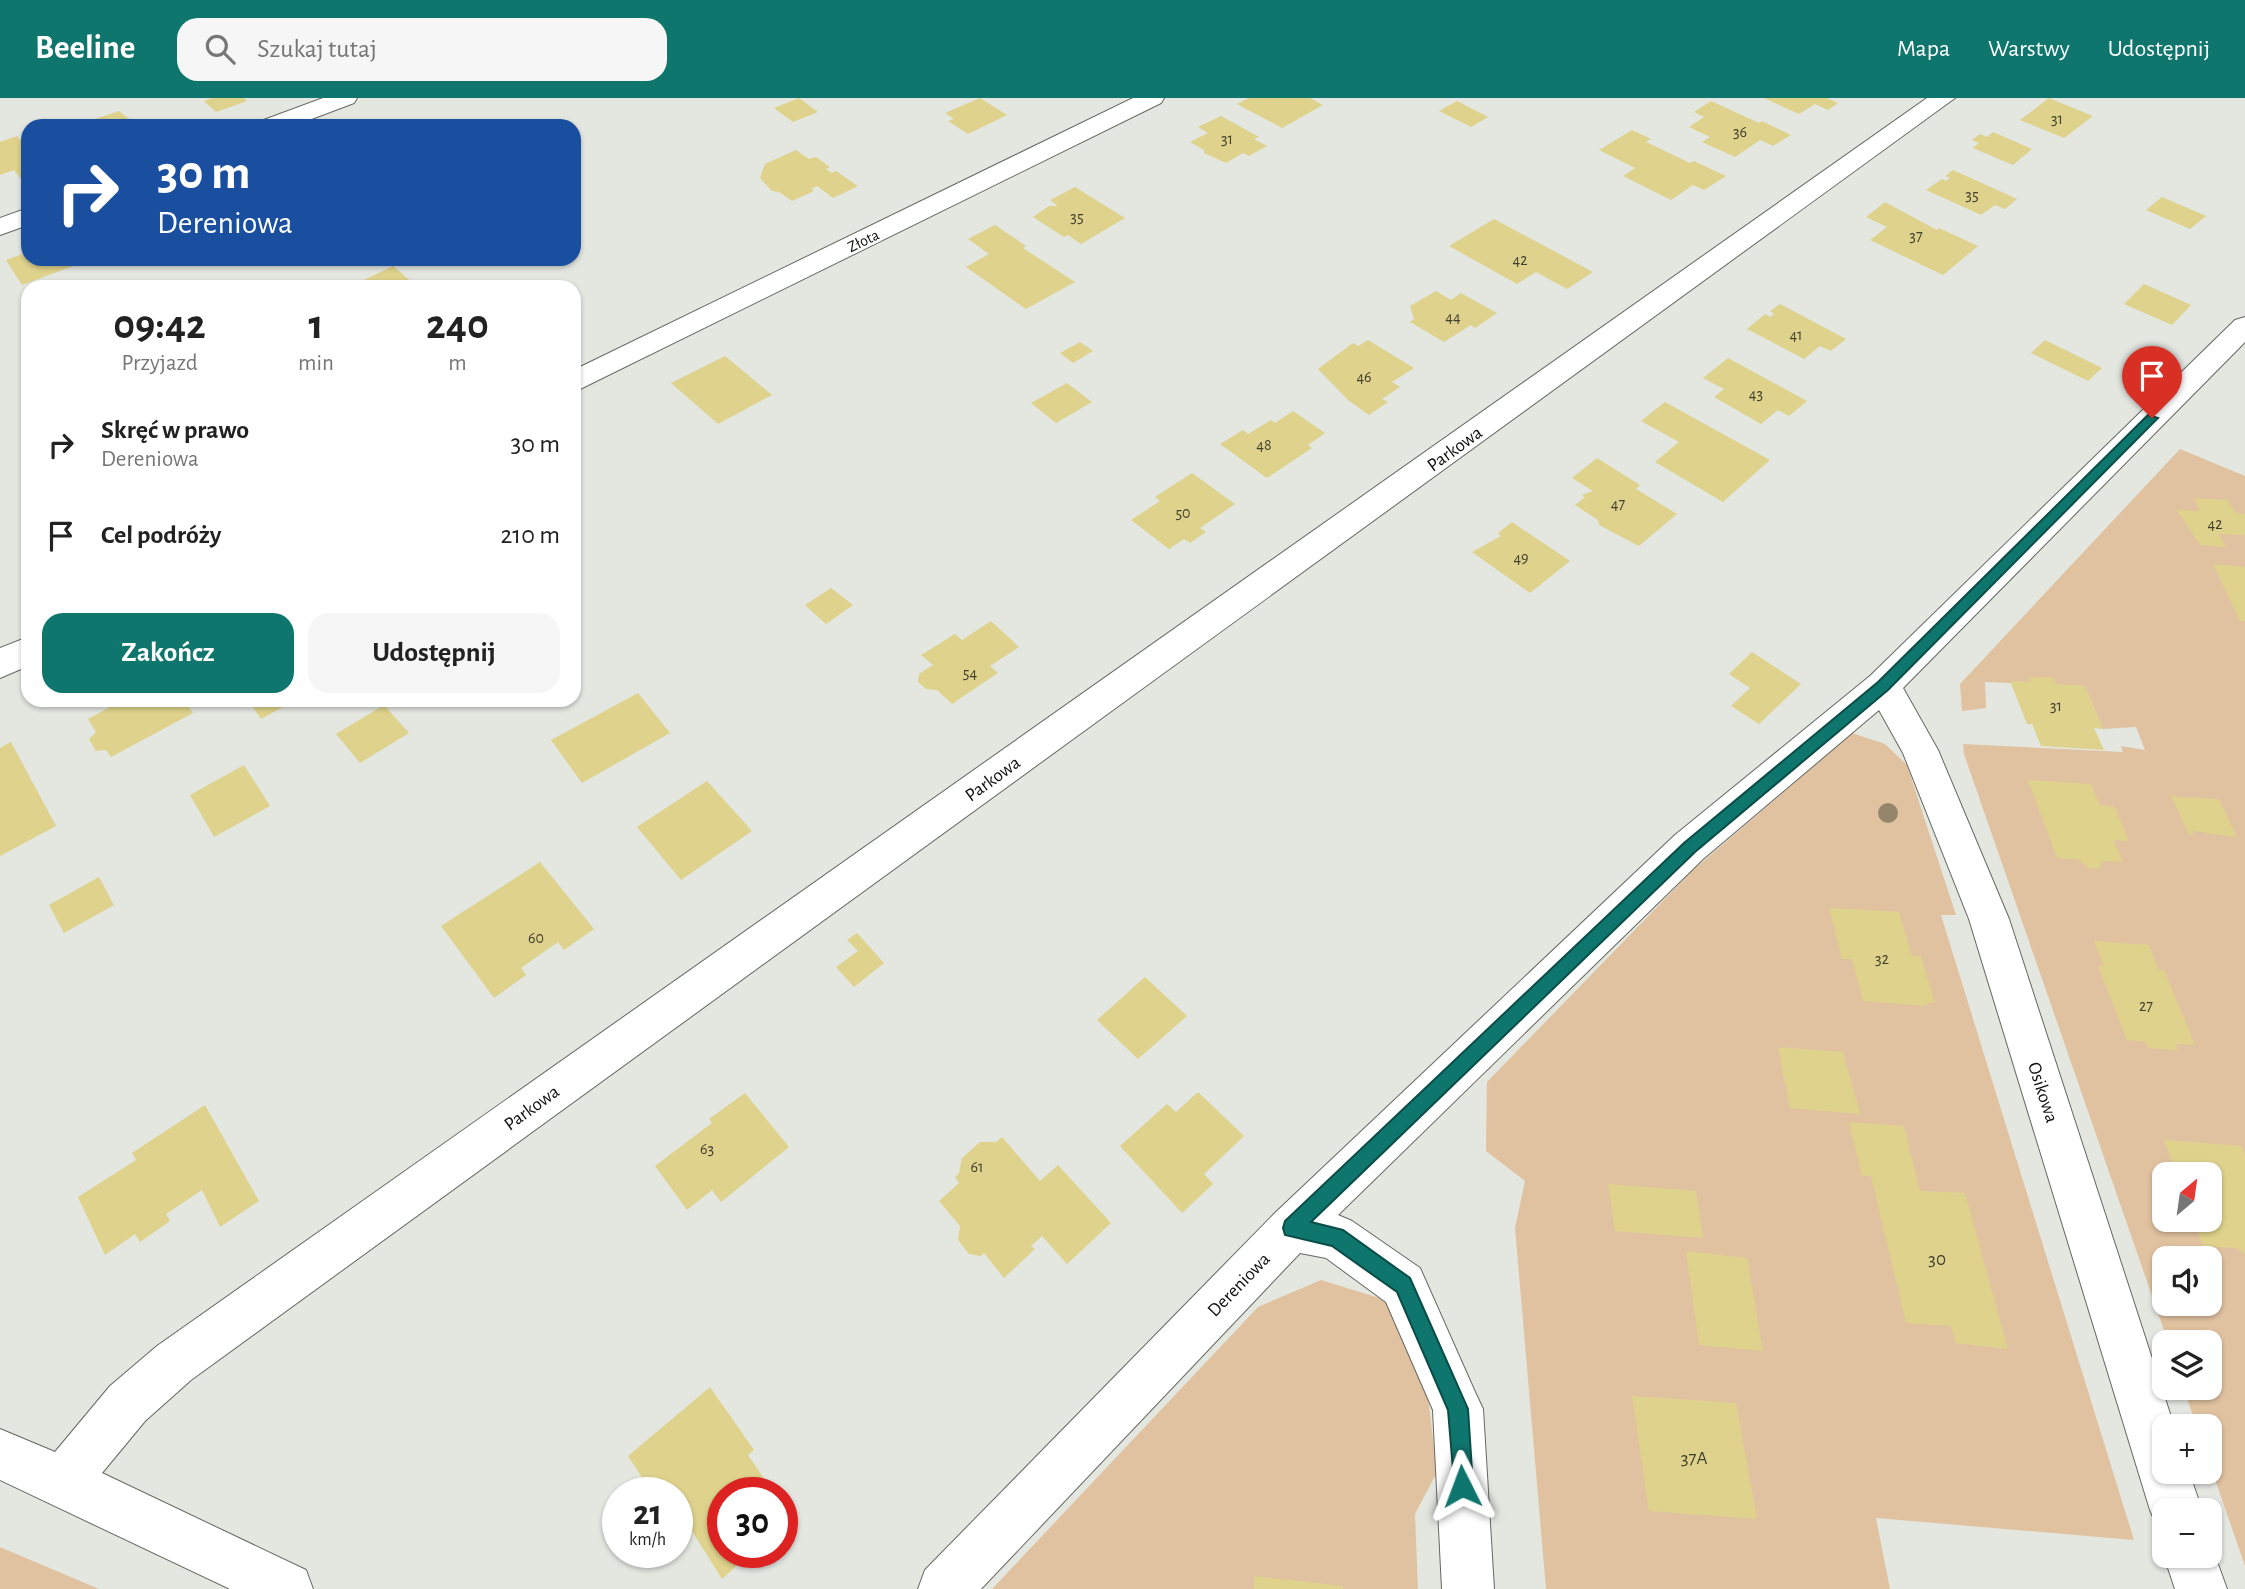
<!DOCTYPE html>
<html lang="pl">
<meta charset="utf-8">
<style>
:root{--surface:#fff;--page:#f6f6f6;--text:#222;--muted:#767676;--accent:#0f766e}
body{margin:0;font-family:"Alegreya Sans",sans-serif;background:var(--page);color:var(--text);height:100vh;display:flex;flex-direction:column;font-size:26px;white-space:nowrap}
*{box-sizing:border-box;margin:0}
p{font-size:23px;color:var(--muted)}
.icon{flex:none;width:38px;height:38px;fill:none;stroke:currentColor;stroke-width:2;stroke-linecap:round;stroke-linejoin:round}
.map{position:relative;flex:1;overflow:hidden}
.details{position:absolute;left:21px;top:182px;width:560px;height:427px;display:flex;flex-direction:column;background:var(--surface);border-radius:21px;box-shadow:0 2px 5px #0004}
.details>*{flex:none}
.hud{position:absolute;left:21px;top:21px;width:560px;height:147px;border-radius:21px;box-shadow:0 2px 5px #0004;background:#1a4fa0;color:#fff;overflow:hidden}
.needle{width:46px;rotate:29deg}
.buttons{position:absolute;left:2152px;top:1064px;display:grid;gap:14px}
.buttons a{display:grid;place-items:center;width:70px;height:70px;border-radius:14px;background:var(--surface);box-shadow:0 2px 5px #0004;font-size:35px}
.speed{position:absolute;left:602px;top:1379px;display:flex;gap:14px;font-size:35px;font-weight:700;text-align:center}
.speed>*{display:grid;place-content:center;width:91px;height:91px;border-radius:50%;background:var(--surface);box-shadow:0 2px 5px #0004;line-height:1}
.speed small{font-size:18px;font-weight:400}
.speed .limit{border:10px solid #d22;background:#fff;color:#111}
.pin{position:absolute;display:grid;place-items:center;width:60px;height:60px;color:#fff;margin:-72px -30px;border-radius:50% 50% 50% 0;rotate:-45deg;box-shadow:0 0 7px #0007}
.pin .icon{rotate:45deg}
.me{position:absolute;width:77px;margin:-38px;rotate:357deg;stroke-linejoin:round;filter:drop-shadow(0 0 5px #0008)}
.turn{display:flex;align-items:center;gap:24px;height:147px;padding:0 21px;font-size:32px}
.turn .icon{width:91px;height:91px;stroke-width:2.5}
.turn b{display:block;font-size:49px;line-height:60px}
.eta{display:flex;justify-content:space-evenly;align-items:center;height:119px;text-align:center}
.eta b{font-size:42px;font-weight:700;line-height:49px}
.action{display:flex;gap:14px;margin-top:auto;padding:14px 21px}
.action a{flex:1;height:80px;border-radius:21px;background:var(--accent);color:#fff;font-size:28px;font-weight:700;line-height:80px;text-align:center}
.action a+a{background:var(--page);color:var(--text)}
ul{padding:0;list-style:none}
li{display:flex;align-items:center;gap:21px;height:91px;padding:0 21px}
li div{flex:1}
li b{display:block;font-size:26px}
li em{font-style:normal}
header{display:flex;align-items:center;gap:42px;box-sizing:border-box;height:98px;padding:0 35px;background:var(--accent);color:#fff}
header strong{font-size:33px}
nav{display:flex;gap:38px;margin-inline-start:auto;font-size:24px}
.search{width:490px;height:63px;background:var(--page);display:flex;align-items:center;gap:18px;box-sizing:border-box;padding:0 24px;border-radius:21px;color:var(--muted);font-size:26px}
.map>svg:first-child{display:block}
.green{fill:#e1c2a0;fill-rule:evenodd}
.building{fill:#ded28c}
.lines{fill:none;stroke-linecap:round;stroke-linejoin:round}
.minor-casing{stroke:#646861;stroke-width:2}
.minor{fill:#fff;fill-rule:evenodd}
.tree{fill:#95856a}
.route{fill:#0f766e;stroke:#0a4d48;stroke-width:2}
.labels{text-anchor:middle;stroke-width:5;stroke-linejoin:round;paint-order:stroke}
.number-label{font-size:16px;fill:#42402d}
.far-street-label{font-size:16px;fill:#0e0f0d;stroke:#fff}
.street-label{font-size:19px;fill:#0e0f0d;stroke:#fff}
.near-number-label{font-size:19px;fill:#42402d}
</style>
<header>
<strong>Beeline</strong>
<div class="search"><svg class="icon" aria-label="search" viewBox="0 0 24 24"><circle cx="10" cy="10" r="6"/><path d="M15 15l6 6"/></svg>Szukaj tutaj</div>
<nav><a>Mapa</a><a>Warstwy</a><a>Udostępnij</a></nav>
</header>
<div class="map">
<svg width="2245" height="1491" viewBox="0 0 2245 1491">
<rect width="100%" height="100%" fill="#e3e7e0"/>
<g class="green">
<path d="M 2180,351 L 2245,378 L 2245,1468 L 2210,1367 L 2210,1328 L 2197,1328 L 2183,1290 L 2210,1290 L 2210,1244 L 2168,1244 L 1964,656 L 1963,646 L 2123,654 L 2121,648 L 2145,652 L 2136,629 L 2103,631 L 2085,588 L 1985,584 L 1986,610 L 1962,613 L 1960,586 ZM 2165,1076 L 2210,1076 L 2210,1122 L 2165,1122 ZM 2165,1160 L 2210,1160 L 2210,1206 L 2165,1206 Z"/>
<polygon points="1852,635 1885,646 1907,667 1956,817 1941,817 2134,1442 1876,1420 1890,1491 1546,1491 1515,1130 1525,1083 1486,1053 1487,984 1692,773"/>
<polygon points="1321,1182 1386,1202 1423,1258 1437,1374 1415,1416 1418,1491 992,1491 1258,1209"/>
<polygon points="0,1449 99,1491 0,1491"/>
</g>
<g class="building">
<polygon points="212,0 244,0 247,3 216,14 204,3"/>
<polygon points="799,0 818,14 793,24 774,10"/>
<polygon points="980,0 1007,17 968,36 948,23 954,21 945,15"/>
<polygon points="1249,0 1310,0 1323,7 1282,30 1237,6"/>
<polygon points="1764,0 1827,0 1838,5 1828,12 1815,6 1799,16"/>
<polygon points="2049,0 2093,18 2064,40 2020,22"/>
<polygon points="1457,3 1488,19 1471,29 1439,13"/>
<polygon points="1711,3 1759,25 1762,23 1791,37 1773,48 1760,42 1735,59 1702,44 1710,39 1689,29 1704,19 1694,14"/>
<polygon points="119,13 138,28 90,28 86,24"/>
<polygon points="1221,18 1259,39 1254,41 1267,48 1249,58 1243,55 1226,65 1204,55 1204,52 1190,44 1208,35 1198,29"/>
<polygon points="1632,32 1651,41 1646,44 1690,65 1694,63 1726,78 1704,92 1693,87 1671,102 1623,78 1635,70 1599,52"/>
<polygon points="1993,34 2032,51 2013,67 1973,50 1979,45 1972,42 1980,36 1987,39"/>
<polygon points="17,38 28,52 28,77 20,80 14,72 0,77 0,44"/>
<polygon points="796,52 809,61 816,59 830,69 826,71 832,75 836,73 858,88 833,100 817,88 811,91 814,93 792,103 779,94 772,93 760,80 765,66"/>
<polygon points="1953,72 2017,101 2005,111 1995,107 1981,117 1926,92 1942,81 1946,83 1950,80 1945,78"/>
<polygon points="1075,89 1125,120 1081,146 1068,137 1064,139 1033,119 1049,108 1058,108 1050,102"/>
<polygon points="2162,99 2206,118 2190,131 2146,112"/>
<polygon points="1885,104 1937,132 1939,130 1978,148 1943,177 1870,142 1887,129 1866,119"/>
<polygon points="1494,121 1593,174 1567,191 1536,174 1517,186 1449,148"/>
<polygon points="995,127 1026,148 1023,150 1075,184 1026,211 966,169 989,156 968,141"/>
<polygon points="28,154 28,161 92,161 22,187 6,162"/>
<polygon points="393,168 413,185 404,189 362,189 358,185"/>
<polygon points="2144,186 2191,207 2172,227 2124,206"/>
<polygon points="1436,193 1451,202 1461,195 1497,215 1475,230 1471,227 1444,244 1410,224 1414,221 1410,208"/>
<polygon points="1780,206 1846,241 1831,253 1820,248 1804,261 1747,231 1765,216 1770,219 1774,216 1770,213"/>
<polygon points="1368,242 1414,270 1392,284 1400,289 1382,301 1388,304 1369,317 1348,302 1318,271 1353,245 1358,248"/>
<polygon points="2045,242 2102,270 2088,283 2031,255"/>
<polygon points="1080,244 1093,253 1073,265 1060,255"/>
<polygon points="725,258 772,297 718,326 671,285"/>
<polygon points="1728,260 1807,303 1789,318 1778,312 1761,326 1714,299 1724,291 1703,280"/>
<polygon points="1067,285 1092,304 1056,325 1031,305"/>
<polygon points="1665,304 1770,362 1723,404 1655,364 1679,344 1641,323"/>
<polygon points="1293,313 1325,335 1308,347 1312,350 1267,380 1220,346 1243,332 1248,336 1271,322 1275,325"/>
<polygon points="1597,360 1640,387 1636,391 1677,416 1639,448 1599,427 1598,422 1575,407 1585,399 1582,397 1593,393 1572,380"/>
<polygon points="1192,375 1235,406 1200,430 1206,434 1190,445 1184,441 1169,451 1131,422 1160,403 1155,399"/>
<polygon points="2194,400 2228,402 2236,415 2245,416 2245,437 2219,436 2226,449 2200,447 2177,412 2200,413"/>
<polygon points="1512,424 1570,463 1530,495 1472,454 1501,438 1498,435"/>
<polygon points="2213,466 2245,469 2245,523 2240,523"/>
<polygon points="831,490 853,507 826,526 805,507"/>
<polygon points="991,523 1019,549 990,568 998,575 952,606 937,592 926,591 918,584 919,576 933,567 921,557 955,536 962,542"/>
<polygon points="1752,554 1801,586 1759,626 1731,608 1750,590 1729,576"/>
<polygon points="2029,579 2054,580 2056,586 2085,588 2103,631 2094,630 2104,652 2041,648 2032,626 2027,626 2010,583 2031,584"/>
<polygon points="638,595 670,635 582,685 551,642"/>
<polygon points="123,602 184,602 193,615 111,659 106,652 96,653 89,641 96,634 88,621"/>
<polygon points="253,602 296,602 261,621 252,608 256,606"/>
<polygon points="384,607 409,635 360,665 336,636"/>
<polygon points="11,644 56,728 0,758 0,650"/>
<polygon points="244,667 270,708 214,739 190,697"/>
<polygon points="2028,682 2091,686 2100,707 2115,709 2129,743 2113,742 2123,764 2102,763 2099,771 2088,770 2078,761 2057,760"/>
<polygon points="707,683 752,733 681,782 637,729"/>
<polygon points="2170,695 2176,699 2219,701 2237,739 2192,733 2193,737 2189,737"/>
<polygon points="540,764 594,831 564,852 558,844 521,870 526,877 494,900 441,828"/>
<polygon points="99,779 114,807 64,835 49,807"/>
<polygon points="1829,810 1899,814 1912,858 1921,858 1935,905 1926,905 1927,908 1863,903 1852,861 1842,861"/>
<polygon points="857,835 884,865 854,889 836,869 858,853 847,842"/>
<polygon points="2094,843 2149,847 2159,872 2164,872 2195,947 2176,946 2178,952 2148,950 2146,944 2127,942 2098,868 2104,868"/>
<polygon points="1145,879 1187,918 1138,961 1097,922"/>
<polygon points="1778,949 1843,954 1860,1016 1790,1010"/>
<polygon points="1198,994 1244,1038 1204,1076 1213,1086 1182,1115 1120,1048 1167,1006 1176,1014"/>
<polygon points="745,995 789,1049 721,1104 712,1092 687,1112 655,1068 712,1025 709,1021"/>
<polygon points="205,1007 259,1103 220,1129 202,1092 166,1116 170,1123 140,1144 135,1136 105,1157 78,1099 136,1062 132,1055"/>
<polygon points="1849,1024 1904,1028 1920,1093 1965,1095 2008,1251 1956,1245 1951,1228 1906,1225 1871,1078 1862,1078"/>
<polygon points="1002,1039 1040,1083 1058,1067 1111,1125 1067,1166 1042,1138 1031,1148 1035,1151 1004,1180 984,1155 981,1158 969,1156 958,1142 960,1128 939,1103 959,1085 955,1079 959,1075 962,1060 980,1044 996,1044"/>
<polygon points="2164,1042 2242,1048 2245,1057 2245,1156 2236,1150 2203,1148 2193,1122 2210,1122 2210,1076 2177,1076"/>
<polygon points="1608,1086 1696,1093 1703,1140 1615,1133"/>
<polygon points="1686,1153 1747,1160 1763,1253 1699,1247"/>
<polygon points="710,1289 754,1352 748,1357 774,1395 723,1395 723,1454 751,1454 722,1481 677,1409 677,1395 652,1395 628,1358"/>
<polygon points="1632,1298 1736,1305 1757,1421 1649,1413"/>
<polygon points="1254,1478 1343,1488 1343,1491 1254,1491"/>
</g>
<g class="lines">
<g class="minor-casing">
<g id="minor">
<polygon points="323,0 357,0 354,5 293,28 258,28 261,23"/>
<polygon points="1133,0 1164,0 1161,5 574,294 574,272"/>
<polygon points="1927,0 1955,0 191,1282 145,1323 102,1375 306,1472 313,1491 230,1491 0,1382 0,1331 55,1354 110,1288 157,1248"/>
<polygon points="28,110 28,127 0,137 0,120"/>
<polygon points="2245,219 2245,244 1903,590 1938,652 2009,821 2174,1328 2165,1328 2165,1374 2189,1374 2202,1412 2165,1412 2165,1433 2158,1430 2150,1412 1969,821 1903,655 1879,612 1703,761 1338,1117 1352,1123 1420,1170 1475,1294 1483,1311 1494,1491 1442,1491 1433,1312 1386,1204 1326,1160 1300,1155 981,1491 918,1491 925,1472 1276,1114 1675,737 1870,578 2235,222"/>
<polygon points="28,539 28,568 0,580 0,550"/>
<polygon points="2210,1444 2227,1491 2175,1491 2164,1458 2165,1456 2210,1458"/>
</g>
</g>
<use href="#minor" class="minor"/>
</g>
<circle class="tree" cx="1888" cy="715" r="10"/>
<polygon class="route" points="2148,317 2158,320 1888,592 1695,754 1311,1124 1343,1132 1410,1180 1468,1311 1473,1388 1470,1396 1462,1399 1455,1396 1448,1312 1397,1194 1332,1148 1285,1137 1283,1130 1285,1123 1684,745 1878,584"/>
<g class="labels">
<g class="number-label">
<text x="2057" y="26">31</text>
<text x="1740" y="39">36</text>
<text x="1227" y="46">31</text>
<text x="1972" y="102">35</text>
<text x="1077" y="124">35</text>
<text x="1916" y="143">37</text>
<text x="1520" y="167">42</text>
<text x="1453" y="224">44</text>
<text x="1796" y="242">41</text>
<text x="1364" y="284">46</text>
<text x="1756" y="301">43</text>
<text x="1264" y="352">48</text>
<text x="1618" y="411">47</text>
<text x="1183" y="420">50</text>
<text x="2215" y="431">42</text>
<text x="1521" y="465">49</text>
<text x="970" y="580">54</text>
<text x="2056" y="613">31</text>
<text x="536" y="845">60</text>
<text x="1882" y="866">32</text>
<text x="2146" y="913">27</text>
<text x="707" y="1056">63</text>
<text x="977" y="1074">61</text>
</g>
<g class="far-street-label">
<text transform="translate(863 142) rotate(-26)" y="6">Złota</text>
</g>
<g class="street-label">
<text transform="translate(1454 350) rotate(-36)" y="7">Parkowa</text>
<text transform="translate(992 680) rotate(-36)" y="7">Parkowa</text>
<text transform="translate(2044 994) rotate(72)" y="7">Osikowa</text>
<text transform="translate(531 1009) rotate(-36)" y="7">Parkowa</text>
<text transform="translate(1238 1186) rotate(-46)" y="7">Dereniowa</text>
</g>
<g class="near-number-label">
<text x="1937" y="1167">30</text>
<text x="1694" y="1366">37A</text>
</g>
</g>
</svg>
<div class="buttons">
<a><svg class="needle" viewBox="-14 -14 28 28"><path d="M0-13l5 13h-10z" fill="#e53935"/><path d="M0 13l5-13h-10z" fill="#767676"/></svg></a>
<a><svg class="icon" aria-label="sound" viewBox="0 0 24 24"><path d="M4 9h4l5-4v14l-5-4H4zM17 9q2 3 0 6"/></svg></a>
<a><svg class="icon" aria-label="layers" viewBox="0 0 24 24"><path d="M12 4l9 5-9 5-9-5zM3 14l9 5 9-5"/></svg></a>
<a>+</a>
<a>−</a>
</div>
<div class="speed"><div>21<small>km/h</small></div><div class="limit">30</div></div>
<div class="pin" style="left:2152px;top:320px;background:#d93025"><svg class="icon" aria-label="arrive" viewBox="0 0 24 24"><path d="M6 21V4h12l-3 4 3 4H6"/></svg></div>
<svg class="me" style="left:1462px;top:1388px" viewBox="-20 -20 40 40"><path d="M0-17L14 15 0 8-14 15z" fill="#0f766e" stroke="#fff" stroke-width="4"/></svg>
<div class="hud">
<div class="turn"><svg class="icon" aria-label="right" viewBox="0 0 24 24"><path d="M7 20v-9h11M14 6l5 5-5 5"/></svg><div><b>30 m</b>Dereniowa</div></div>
</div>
<section class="details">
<div class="eta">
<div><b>09:42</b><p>Przyjazd</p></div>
<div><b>1</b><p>min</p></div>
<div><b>240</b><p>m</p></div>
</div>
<ul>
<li><svg class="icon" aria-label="right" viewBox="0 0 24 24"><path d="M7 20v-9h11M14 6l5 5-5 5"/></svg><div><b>Skręć w prawo</b><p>Dereniowa</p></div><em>30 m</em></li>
<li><svg class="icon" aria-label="arrive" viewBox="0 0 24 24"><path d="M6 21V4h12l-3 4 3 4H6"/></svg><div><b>Cel podróży</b></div><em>210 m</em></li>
</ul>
<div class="action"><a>Zakończ</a><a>Udostępnij</a></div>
</section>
</div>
